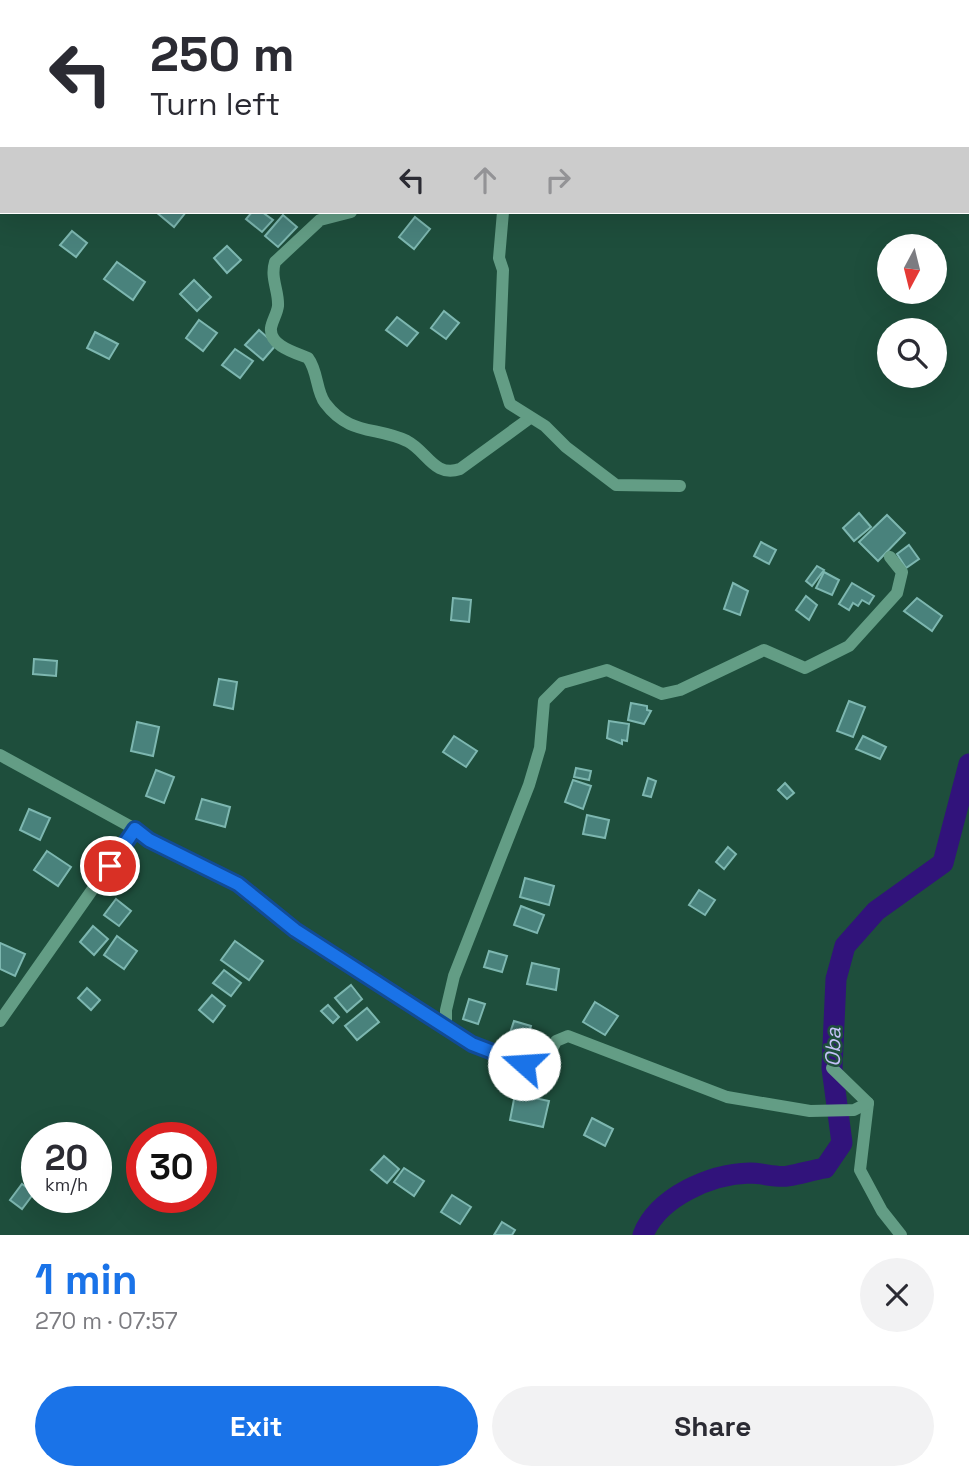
<!DOCTYPE html>
<meta charset="utf-8">
<style>
:root{--surface:#fff;--page:#f2f2f3;--text:#2b2b33;--muted:#7c7c81;--accent:#1a73e8}
body{margin:0;font-family:"Space Grotesk",sans-serif;background:var(--page);color:var(--text);height:100vh;display:flex;flex-direction:column;font-size:26px;white-space:nowrap}
*{box-sizing:border-box;margin:0}
p{font-size:23px;color:var(--muted)}
.icon{flex:none;width:38px;height:38px;fill:none;stroke:currentColor;stroke-width:2;stroke-linecap:round;stroke-linejoin:round}
.map{position:relative;height:1235px;overflow:hidden}
.drawer{display:flex;flex-direction:column;background:var(--surface);flex:1}
.drawer>*{flex:none}
.guide{position:absolute;left:0px;top:0px;width:970px;height:214px;box-shadow:0 7px 28px #0002;background:#fff;color:var(--text);overflow:hidden}
.needle{width:46px;rotate:187deg}
.controls{position:absolute;left:877px;top:234px;display:grid;gap:14px}
.controls a{display:grid;place-items:center;width:70px;height:70px;border-radius:50%;background:var(--surface);box-shadow:0 7px 28px #0002;font-size:35px}
.speed{position:absolute;left:21px;top:1122px;display:flex;gap:14px;font-size:35px;font-weight:700;text-align:center}
.speed>*{display:grid;place-content:center;width:91px;height:91px;border-radius:50%;background:var(--surface);box-shadow:0 7px 28px #0002;line-height:1}
.speed small{font-size:18px;font-weight:400}
.speed .limit{border:10px solid #d22;background:#fff;color:#111}
.pin{position:absolute;display:grid;place-items:center;width:60px;height:60px;color:#fff;margin:-30px;border:4px solid #fff;border-radius:50%;box-shadow:0 2px 7px #0007}
.me{position:absolute;width:77px;margin:-38px;rotate:289deg;stroke-linejoin:round;filter:drop-shadow(0 0 5px #0008)}
.turn{display:flex;align-items:center;gap:24px;height:147px;padding:0 35px;font-size:32px}
.turn .icon{width:91px;height:91px;stroke-width:2.5}
.turn b{display:block;font-size:49px;line-height:60px}
.lanes{display:flex;align-items:center;height:66px;padding:0 35px;background:#0003;justify-content:center;gap:35px;direction:ltr}
.lanes .off{opacity:.35}
.round{display:grid;place-items:center;flex:none;width:74px;height:74px;border-radius:37px;background:var(--page)}
.summary{display:flex;align-items:center;justify-content:space-between;height:119px;padding:0 35px}
h1{font-size:42px;font-weight:800;line-height:52px;color:var(--accent)}
.primary-button{display:flex;gap:14px;margin-top:auto;padding:14px 35px}
.primary-button a{flex:1;height:80px;border-radius:42px;background:var(--accent);color:#fff;font-size:28px;font-weight:800;line-height:80px;text-align:center}
.primary-button a+a{background:var(--page);color:var(--text)}
.map>svg:first-child{display:block}
.lines{fill:none;stroke-linecap:round;stroke-linejoin:round}
.river{stroke:#31137b;stroke-width:21}
.building{fill:#49827c;stroke:#7db7b0;stroke-width:2}
.minor{stroke:#639d85;stroke-width:12}
.route-casing{stroke:#114b97;stroke-width:18}
.route{stroke:#1a73e8;stroke-width:12}
.labels{text-anchor:middle;stroke-width:5;stroke-linejoin:round;paint-order:stroke}
.water-label{font-size:21px;font-style:italic;fill:#c4c2f8;stroke:#1e4e3c}
</style>
<div class="map">
<svg width="969" height="1235" viewBox="0 0 969 1235">
<rect width="100%" height="100%" fill="#1e4e3c"/>
<g class="lines">
<path class="river" d="M 643,1235 C 658,1197 710,1174 750,1173 C 763,1173 776,1178 788,1176 C 800,1174 813,1170 825,1168 L 842,1143 L 832,1068 L 836,979 L 845,946 L 876,911 L 943,863 L 969,764"/>
</g>
<g class="building">
<polygon points="156,212 186,212 174,227"/>
<polygon points="252,212 262,212 273,220 262,232 246,219"/>
<polygon points="283,215 297,227 278,247 265,236"/>
<polygon points="415,217 430,229 414,249 399,237"/>
<polygon points="72,231 87,243 76,257 60,245"/>
<polygon points="227,246 241,260 227,273 214,258"/>
<polygon points="117,262 145,282 133,300 104,279"/>
<polygon points="194,280 211,297 197,311 180,294"/>
<polygon points="444,311 459,323 446,339 431,328"/>
<polygon points="397,317 418,333 407,346 386,330"/>
<polygon points="199,320 217,333 203,351 186,338"/>
<polygon points="259,330 276,345 263,360 245,345"/>
<polygon points="95,332 118,344 109,359 87,348"/>
<polygon points="235,349 253,361 240,378 222,365"/>
<polygon points="859,513 871,527 854,541 843,528"/>
<polygon points="887,515 905,533 878,561 859,542"/>
<polygon points="761,542 776,550 769,564 754,556"/>
<polygon points="909,545 919,559 906,568 897,554"/>
<polygon points="817,566 824,570 812,586 806,581"/>
<polygon points="824,572 839,580 832,595 816,588"/>
<polygon points="733,583 748,591 740,615 724,609"/>
<polygon points="852,583 874,596 869,604 862,600 858,606 853,603 849,610 839,604"/>
<polygon points="806,596 817,605 809,620 796,610"/>
<polygon points="453,598 471,600 469,622 451,620"/>
<polygon points="917,598 942,616 932,631 904,611"/>
<polygon points="34,659 57,661 56,676 33,674"/>
<polygon points="219,679 237,682 233,709 214,705"/>
<polygon points="849,701 865,707 853,737 837,731"/>
<polygon points="631,703 647,706 647,710 651,711 644,724 628,720"/>
<polygon points="609,721 629,724 627,741 622,740 622,744 607,738"/>
<polygon points="137,722 159,727 153,756 131,751"/>
<polygon points="454,736 477,751 466,767 443,752"/>
<polygon points="863,736 886,747 880,759 856,749"/>
<polygon points="576,768 591,771 589,780 574,777"/>
<polygon points="156,770 174,777 164,803 146,796"/>
<polygon points="648,778 656,781 651,797 643,795"/>
<polygon points="573,780 591,786 583,809 565,802"/>
<polygon points="785,783 794,793 787,799 778,790"/>
<polygon points="202,799 230,807 225,827 196,819"/>
<polygon points="29,809 50,818 40,840 20,830"/>
<polygon points="587,815 609,820 605,838 583,834"/>
<polygon points="728,847 736,854 724,869 716,862"/>
<polygon points="47,851 71,867 58,886 34,870"/>
<polygon points="525,878 554,886 549,905 520,897"/>
<polygon points="699,890 715,900 705,915 689,905"/>
<polygon points="116,899 131,911 119,926 104,915"/>
<polygon points="521,906 544,915 537,933 514,925"/>
<polygon points="93,926 108,939 94,955 80,942"/>
<polygon points="117,936 137,951 124,969 104,955"/>
<polygon points="235,941 263,961 249,980 221,960"/>
<polygon points="0,943 25,954 15,976 0,969"/>
<polygon points="489,951 507,956 502,972 484,967"/>
<polygon points="532,963 559,969 556,990 527,984"/>
<polygon points="224,970 241,983 231,996 213,983"/>
<polygon points="351,985 362,999 347,1012 335,998"/>
<polygon points="87,988 100,1000 91,1010 78,998"/>
<polygon points="212,995 225,1006 213,1022 199,1010"/>
<polygon points="469,999 485,1004 478,1024 463,1019"/>
<polygon points="595,1002 618,1016 605,1035 583,1022"/>
<polygon points="328,1005 339,1017 333,1023 321,1011"/>
<polygon points="367,1008 379,1022 357,1040 345,1026"/>
<polygon points="514,1021 531,1026 525,1047 507,1042"/>
<polygon points="515,1094 549,1101 543,1127 510,1120"/>
<polygon points="592,1118 613,1129 605,1146 584,1135"/>
<polygon points="384,1156 399,1169 387,1183 371,1170"/>
<polygon points="404,1168 424,1181 414,1196 394,1182"/>
<polygon points="22,1184 34,1193 22,1209 10,1200"/>
<polygon points="452,1195 471,1207 460,1224 441,1212"/>
<polygon points="502,1222 515,1230 512,1235 494,1235"/>
</g>
<g class="lines">
<g class="minor">
<polyline points="213,0 215,2"/>
<polyline points="52,2 54,0"/>
<polyline points="744,2 746,0"/>
<polyline points="938,2 939,0"/>
<polyline points="0,43 2,41"/>
<polyline points="0,55 2,57"/>
<polyline points="0,90 2,87"/>
<path d="M 351,212 L 320,220 L 275,262 C 270,278 279,291 278,306 C 277,314 272,321 271,328 C 269,346 296,353 308,358 C 318,371 316,391 325,403 C 350,436 375,426 407,441 C 427,451 434,478 460,469 L 530,418"/>
<polyline points="503,212 499,258 503,270 499,369 510,404 545,426 566,447 616,485 680,486"/>
<polyline points="0,755 135,829 149,840 238,884 295,930 446,1026"/>
<polyline points="0,1021 135,829"/>
<polyline points="832,1068 868,1103 860,1170 882,1211 901,1235"/>
<path d="M 868,1103 L 854,1110 L 810,1111 L 727,1097 L 568,1036 L 556,1041 L 542,1069 C 506,1059 477,1048 446,1026 L 446,1010 L 454,976 L 529,785 L 540,748 L 544,701 L 562,683 L 607,670 L 662,694 L 680,690 L 764,650 L 805,668 L 849,646 L 897,593 L 902,572 L 890,557"/>
</g>
</g>
<g class="lines">
<g class="route-casing">
<polyline id="route" points="110,866 135,829 149,840 238,884 295,930 472,1044 524,1064"/>
</g>
<use href="#route" class="route"/>
</g>
<g class="labels">
<g class="water-label">
<text transform="translate(833 1047) rotate(-89)" y="7">Oba</text>
</g>
</g>
</svg>
<div class="controls">
<a><svg class="needle" viewBox="-14 -14 28 28"><path d="M0-13l5 13h-10z" fill="#e53935"/><path d="M0 13l5-13h-10z" fill="#7c7c81"/></svg></a>
<a><svg class="icon" aria-label="search" viewBox="0 0 24 24"><circle cx="10" cy="10" r="6"/><path d="M15 15l6 6"/></svg></a>
</div>
<div class="speed"><div>20<small>km/h</small></div><div class="limit">30</div></div>
<div class="pin" style="left:110px;top:866px;background:#d93025"><svg class="icon" aria-label="arrive" viewBox="0 0 24 24"><path d="M6 21V4h12l-3 4 3 4H6"/></svg></div>
<svg class="me" style="left:524px;top:1064px" viewBox="-20 -20 40 40"><circle r="19" fill="#fff"/><path d="M0-13L10 11 0 6-10 11z" fill="#1a73e8"/></svg>
<div class="guide">
<div class="turn"><svg class="icon" aria-label="left" viewBox="0 0 24 24"><path d="M17 20v-9H6M10 6l-5 5 5 5"/></svg><div><b>250 m</b>Turn left</div></div>
<div class="lanes"><svg class="icon" aria-label="left" viewBox="0 0 24 24"><path d="M17 20v-9H6M10 6l-5 5 5 5"/></svg><svg class="icon off" aria-label="ahead" viewBox="0 0 24 24"><path d="M12 20V5M6 11l6-6 6 6"/></svg><svg class="icon off" aria-label="right" viewBox="0 0 24 24"><path d="M7 20v-9h11M14 6l5 5-5 5"/></svg></div>
</div>
</div>
<section class="drawer">
<div class="summary"><div><h1>1 min</h1><p>270 m · 07:57</p></div><a class="round"><svg class="icon" aria-label="close" viewBox="0 0 24 24"><path d="M6 6l12 12M18 6L6 18"/></svg></a></div>
<div class="primary-button"><a>Exit</a><a>Share</a></div>
</section>
